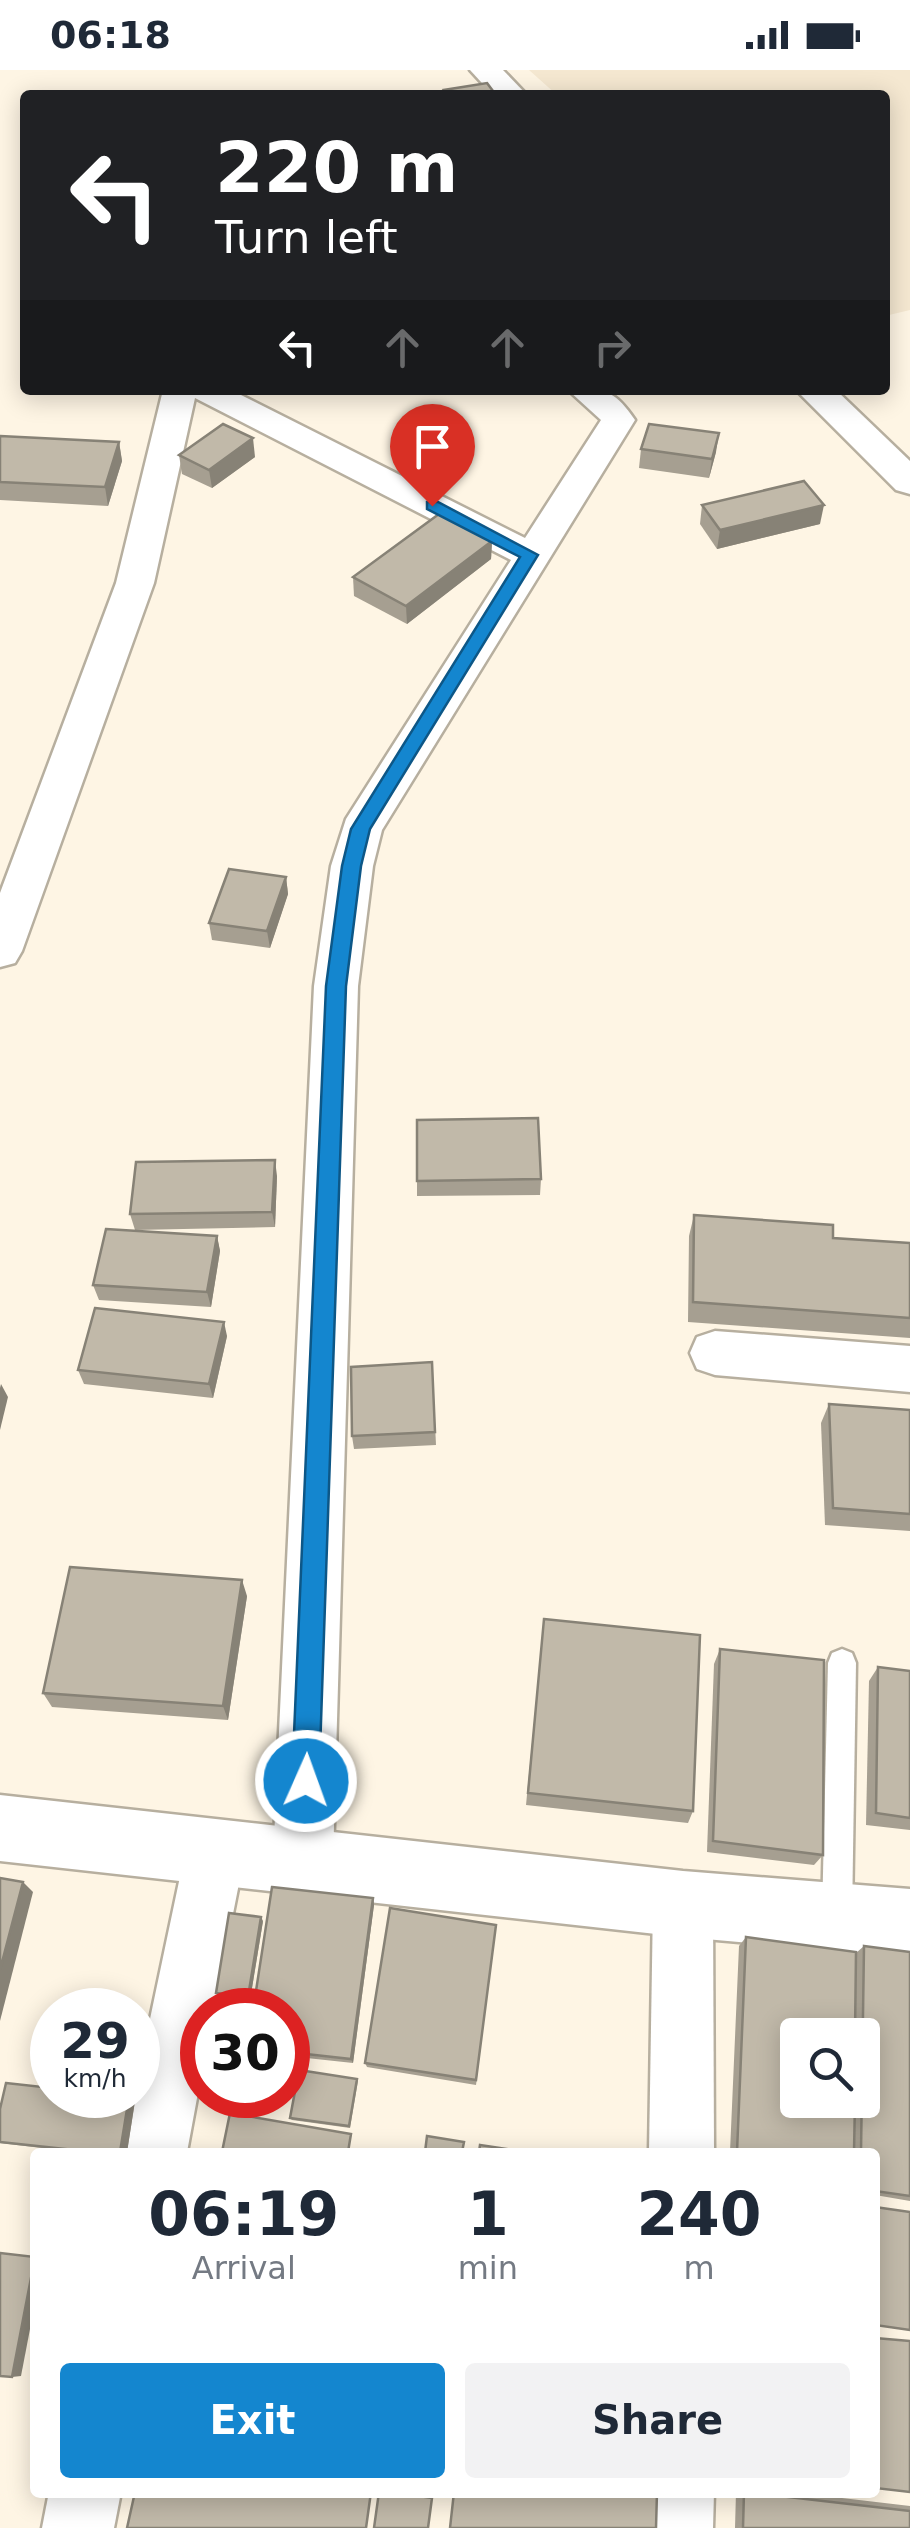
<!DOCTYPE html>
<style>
:root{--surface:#fff;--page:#f2f2f3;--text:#1f2937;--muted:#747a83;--accent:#1486cf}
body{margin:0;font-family:"DejaVu Sans",sans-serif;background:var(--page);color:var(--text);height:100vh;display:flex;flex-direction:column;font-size:38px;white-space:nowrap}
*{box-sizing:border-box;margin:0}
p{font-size:32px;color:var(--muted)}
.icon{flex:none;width:55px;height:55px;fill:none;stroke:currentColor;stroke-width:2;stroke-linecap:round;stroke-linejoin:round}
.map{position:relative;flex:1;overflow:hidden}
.drawer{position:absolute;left:30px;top:2078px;width:850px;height:350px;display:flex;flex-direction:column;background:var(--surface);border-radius:10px;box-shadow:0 5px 25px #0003}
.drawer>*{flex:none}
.top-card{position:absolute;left:20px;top:20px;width:870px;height:305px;border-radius:10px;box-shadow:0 5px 25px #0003;background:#202124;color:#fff;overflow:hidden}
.controls{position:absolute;left:780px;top:1948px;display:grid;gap:20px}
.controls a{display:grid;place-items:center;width:100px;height:100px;border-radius:10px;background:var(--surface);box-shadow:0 5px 25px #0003;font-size:50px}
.speed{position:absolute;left:30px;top:1918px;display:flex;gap:20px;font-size:50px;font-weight:700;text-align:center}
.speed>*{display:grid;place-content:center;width:130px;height:130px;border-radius:50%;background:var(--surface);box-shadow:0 5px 25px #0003;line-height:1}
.speed small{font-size:25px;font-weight:400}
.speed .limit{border:15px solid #d22;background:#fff;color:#111}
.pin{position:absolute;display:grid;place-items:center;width:85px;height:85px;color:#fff;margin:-102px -42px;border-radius:50% 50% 50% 0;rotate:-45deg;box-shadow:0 0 10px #0007}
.pin .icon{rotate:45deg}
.me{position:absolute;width:110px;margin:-55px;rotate:2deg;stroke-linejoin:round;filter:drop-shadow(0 0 8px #0008)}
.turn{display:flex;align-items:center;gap:35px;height:210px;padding:0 30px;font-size:45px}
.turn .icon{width:130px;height:130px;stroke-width:2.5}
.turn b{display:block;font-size:70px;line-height:85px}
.lanes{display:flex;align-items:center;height:95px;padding:0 30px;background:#0003;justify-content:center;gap:50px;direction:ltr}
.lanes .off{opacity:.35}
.eta{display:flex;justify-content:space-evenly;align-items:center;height:170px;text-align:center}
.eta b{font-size:60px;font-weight:700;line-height:70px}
.action{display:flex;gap:20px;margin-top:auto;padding:20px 30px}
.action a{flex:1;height:115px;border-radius:10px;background:var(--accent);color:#fff;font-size:40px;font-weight:700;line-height:115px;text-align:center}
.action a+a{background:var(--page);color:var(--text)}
.status{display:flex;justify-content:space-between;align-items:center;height:70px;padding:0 50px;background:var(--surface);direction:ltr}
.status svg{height:28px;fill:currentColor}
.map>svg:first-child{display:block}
.built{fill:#f5e8d1}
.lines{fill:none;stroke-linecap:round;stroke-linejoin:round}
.service-casing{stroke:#b7af9f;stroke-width:5}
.minor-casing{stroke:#b7af9f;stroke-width:5}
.tertiary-casing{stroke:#b7af9f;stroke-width:5}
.service{fill:#fff;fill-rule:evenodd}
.minor{fill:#fff;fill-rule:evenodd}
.tertiary{fill:#fff;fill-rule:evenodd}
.wall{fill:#a69f91;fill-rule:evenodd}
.shaded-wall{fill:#878276}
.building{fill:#c1b9a9;stroke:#878276;stroke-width:2.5}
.route{fill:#1486cf;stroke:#0d5787;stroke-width:2.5}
</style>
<div class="status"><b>06:18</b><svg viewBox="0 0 49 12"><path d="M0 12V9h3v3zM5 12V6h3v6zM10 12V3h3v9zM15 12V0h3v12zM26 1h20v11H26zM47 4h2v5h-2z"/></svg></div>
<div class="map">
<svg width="910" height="2458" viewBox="0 0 910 2458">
<rect width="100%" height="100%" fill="#fef5e4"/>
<polygon class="built" points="529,0 910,0 910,240 885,246 885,25 557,25"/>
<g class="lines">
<g class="service-casing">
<polygon id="service" points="842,1579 852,1583 856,1593 852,1846 848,1857 837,1861 826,1857 822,1846 828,1593 832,1583"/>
</g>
<g class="minor-casing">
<g id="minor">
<path d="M 163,320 L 231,320 L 525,468 L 601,350 L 568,320 C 606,320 613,318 635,350 L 382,760 L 373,796 L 358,916 L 333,1790 L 324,1811 L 303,1820 L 282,1811 L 273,1790 L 314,916 L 331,796 L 346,749 L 511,490 L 195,328 L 154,513 L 22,881 L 15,893 L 0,897 L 0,823 L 116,513 Z"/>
<polygon points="715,1261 910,1276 910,1322 715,1305 697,1299 690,1283 697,1267"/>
<polygon points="215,1753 236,1762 245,1783 214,1940 202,1940 202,2001 187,2082 122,2082 133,2025 138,2025 138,2006 185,1783 194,1762"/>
<polygon points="683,1804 705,1812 713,1834 714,2082 649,2082 653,1834 661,1812"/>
<polygon points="49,2422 121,2422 114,2458 42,2458"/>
<polygon points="642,2422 714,2422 713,2458 641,2458"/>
</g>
</g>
<g class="tertiary-casing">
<g id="tertiary">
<polygon points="470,0 503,0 527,25 493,25"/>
<polygon points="796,320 836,320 910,391 910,424 896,420"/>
<polygon points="0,1725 683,1801 910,1819 910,1887 683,1867 0,1791"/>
</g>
</g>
<use href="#service" class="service"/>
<use href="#minor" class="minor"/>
<use href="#tertiary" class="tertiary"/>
</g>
<g class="wall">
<polygon points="0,366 119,372 122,391 108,436 0,430"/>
<polygon points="641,379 716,382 709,408 639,398"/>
<polygon points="179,385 255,387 212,418 182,404"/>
<polygon points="702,435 820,454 717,479 700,454"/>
<polygon points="492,471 491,489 407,554 354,526 353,507"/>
<polygon points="286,807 288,824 270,878 212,870 209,853"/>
<polygon points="417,1050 541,1109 540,1125 417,1126"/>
<polygon points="277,1106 275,1157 135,1160 130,1144"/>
<polygon points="694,1145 833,1168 910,1173 910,1268 688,1252 689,1166"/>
<polygon points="217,1166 220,1181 211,1237 99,1230 93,1215"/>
<polygon points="227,1266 213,1328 84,1314 78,1300"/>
<polygon points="432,1292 436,1375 354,1379 352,1366"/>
<polygon points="829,1334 910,1340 910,1461 825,1455 821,1353"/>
<polygon points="247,1526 228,1650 52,1637 43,1623"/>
<polygon points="544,1549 693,1741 688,1753 526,1735"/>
<polygon points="720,1579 823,1785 814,1795 707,1782 714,1594"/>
<polygon points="878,1597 910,1601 910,1760 866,1755 869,1611"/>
<polygon points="373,1828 374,1835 353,1993 288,1986 288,1940 254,1934"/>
<polygon points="263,1851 250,1930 218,1926 216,1923"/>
<polygon points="496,1855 476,2015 367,1997 365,1993"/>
<path d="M 746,1867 L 856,1883 L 864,1876 L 910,1882 L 910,2131 L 875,2125 L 875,2082 L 730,2082 L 739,1876 ZM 798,1965 L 862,1965 L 862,2030 L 798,2030 Z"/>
<polygon points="357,2009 358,2011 350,2058 292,2050 290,2048"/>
<polygon points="135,2031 127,2082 75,2082 0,2073 0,2039"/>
<polygon points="379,2422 419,2422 432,2424 428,2458"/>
<polygon points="736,2422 791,2422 910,2436 910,2458 735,2458"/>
</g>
<g class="shaded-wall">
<polygon points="719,363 716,382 709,408 712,389"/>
<polygon points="253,368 255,387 212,418 209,400"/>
<polygon points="119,372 122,391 108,436 105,417"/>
<polygon points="824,435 820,454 717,479 720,460"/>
<polygon points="492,471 491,489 407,554 406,536"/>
<polygon points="286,807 288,824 270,878 267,861"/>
<polygon points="275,1090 277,1106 275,1157 272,1142"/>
<polygon points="217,1166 220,1181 211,1237 207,1222"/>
<polygon points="224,1252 227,1266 213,1328 209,1314"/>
<polygon points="1,1314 8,1327 0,1360 0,1318"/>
<polygon points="242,1510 247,1526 228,1650 223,1636"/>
<polygon points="23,1812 33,1822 0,1951 0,1900"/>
<polygon points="373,1828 374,1835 353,1993 351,1989"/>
<polygon points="261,1847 263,1851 250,1930 248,1927"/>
<polygon points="129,2027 135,2031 127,2082 120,2082"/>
<polygon points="35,2190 35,2233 21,2306 12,2307"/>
</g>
<g class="building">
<polygon points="487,13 496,25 448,25 444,20"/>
<polygon points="223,354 253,368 209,400 179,385"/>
<polygon points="649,354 719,363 712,389 641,379"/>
<polygon points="0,366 119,372 105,417 0,412"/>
<polygon points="804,411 824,435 720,460 702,435"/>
<polygon points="439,444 492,471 406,536 353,507"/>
<polygon points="229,799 286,807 267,861 209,853"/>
<polygon points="538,1048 541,1109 417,1111 417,1050"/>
<polygon points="275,1090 272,1142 130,1144 136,1092"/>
<polygon points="694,1145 833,1155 833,1168 910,1173 910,1248 693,1232"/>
<polygon points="106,1159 217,1166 207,1222 93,1215"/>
<polygon points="95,1238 224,1252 209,1314 78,1300"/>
<polygon points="432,1292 435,1362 352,1366 351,1297"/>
<polygon points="829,1334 910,1340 910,1444 833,1438"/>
<polygon points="70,1497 242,1510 223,1636 43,1623"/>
<polygon points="544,1549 700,1565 693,1741 528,1723"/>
<polygon points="720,1579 824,1590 823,1785 713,1771"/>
<polygon points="878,1597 910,1601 910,1748 876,1743"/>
<polygon points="0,1808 23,1812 0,1900"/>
<polygon points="272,1817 373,1828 351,1989 288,1982 288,1940 220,1940 222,1931 254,1934"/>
<polygon points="390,1838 496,1855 476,2010 365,1993"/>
<polygon points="229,1843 261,1847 248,1927 216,1923"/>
<polygon points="746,1867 856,1882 855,1965 798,1965 798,2030 855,2030 854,2082 737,2082"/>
<polygon points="864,1876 910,1882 910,2126 875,2121 875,2082 861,2082"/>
<polygon points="299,2000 357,2009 349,2056 290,2048"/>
<polygon points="6,2013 52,2018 52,2025 110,2025 129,2027 120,2082 93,2082 0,2072 0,2039"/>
<polygon points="230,2043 351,2064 348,2082 222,2082"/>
<polygon points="427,2066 464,2072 462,2082 425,2082"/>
<polygon points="480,2075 526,2082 479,2082"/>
<polygon points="875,2137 910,2142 910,2260 875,2255"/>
<polygon points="0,2183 35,2187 12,2307 0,2306"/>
<polygon points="875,2268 910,2271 910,2422 875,2418"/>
<polygon points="135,2422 371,2422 366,2458 127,2458"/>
<polygon points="379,2422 392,2422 432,2428 428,2458 374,2458"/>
<polygon points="454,2422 657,2422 656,2458 450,2458"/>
<polygon points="744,2422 910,2441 910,2458 743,2458"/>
</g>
<polygon class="route" points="427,432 438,432 538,485 370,759 361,796 346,916 319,1711 315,1720 306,1724 296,1720 292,1711 326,916 342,796 351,759 520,487 427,439"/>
</svg>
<div class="controls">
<a><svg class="icon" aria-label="search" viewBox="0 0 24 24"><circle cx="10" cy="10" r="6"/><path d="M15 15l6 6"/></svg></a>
</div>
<div class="speed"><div>29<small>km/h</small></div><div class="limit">30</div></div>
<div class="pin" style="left:432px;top:436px;background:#d93025"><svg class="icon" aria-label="arrive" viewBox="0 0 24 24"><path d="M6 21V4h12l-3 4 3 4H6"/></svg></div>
<svg class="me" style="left:306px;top:1711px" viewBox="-20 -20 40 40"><circle r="17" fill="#1486cf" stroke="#fff" stroke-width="3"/><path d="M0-11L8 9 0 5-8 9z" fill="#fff"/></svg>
<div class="top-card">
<div class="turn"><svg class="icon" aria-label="left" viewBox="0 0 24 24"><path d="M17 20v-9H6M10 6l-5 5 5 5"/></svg><div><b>220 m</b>Turn left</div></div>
<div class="lanes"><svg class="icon" aria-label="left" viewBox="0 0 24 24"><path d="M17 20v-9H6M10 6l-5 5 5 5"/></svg><svg class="icon off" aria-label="ahead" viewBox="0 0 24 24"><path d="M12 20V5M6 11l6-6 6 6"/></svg><svg class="icon off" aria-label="ahead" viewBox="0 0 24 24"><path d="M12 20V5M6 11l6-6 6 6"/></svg><svg class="icon off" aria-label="right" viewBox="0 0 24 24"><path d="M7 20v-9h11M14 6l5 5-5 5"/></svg></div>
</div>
<section class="drawer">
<div class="eta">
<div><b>06:19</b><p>Arrival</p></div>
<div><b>1</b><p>min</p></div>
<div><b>240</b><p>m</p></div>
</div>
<div class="action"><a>Exit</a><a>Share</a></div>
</section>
</div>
